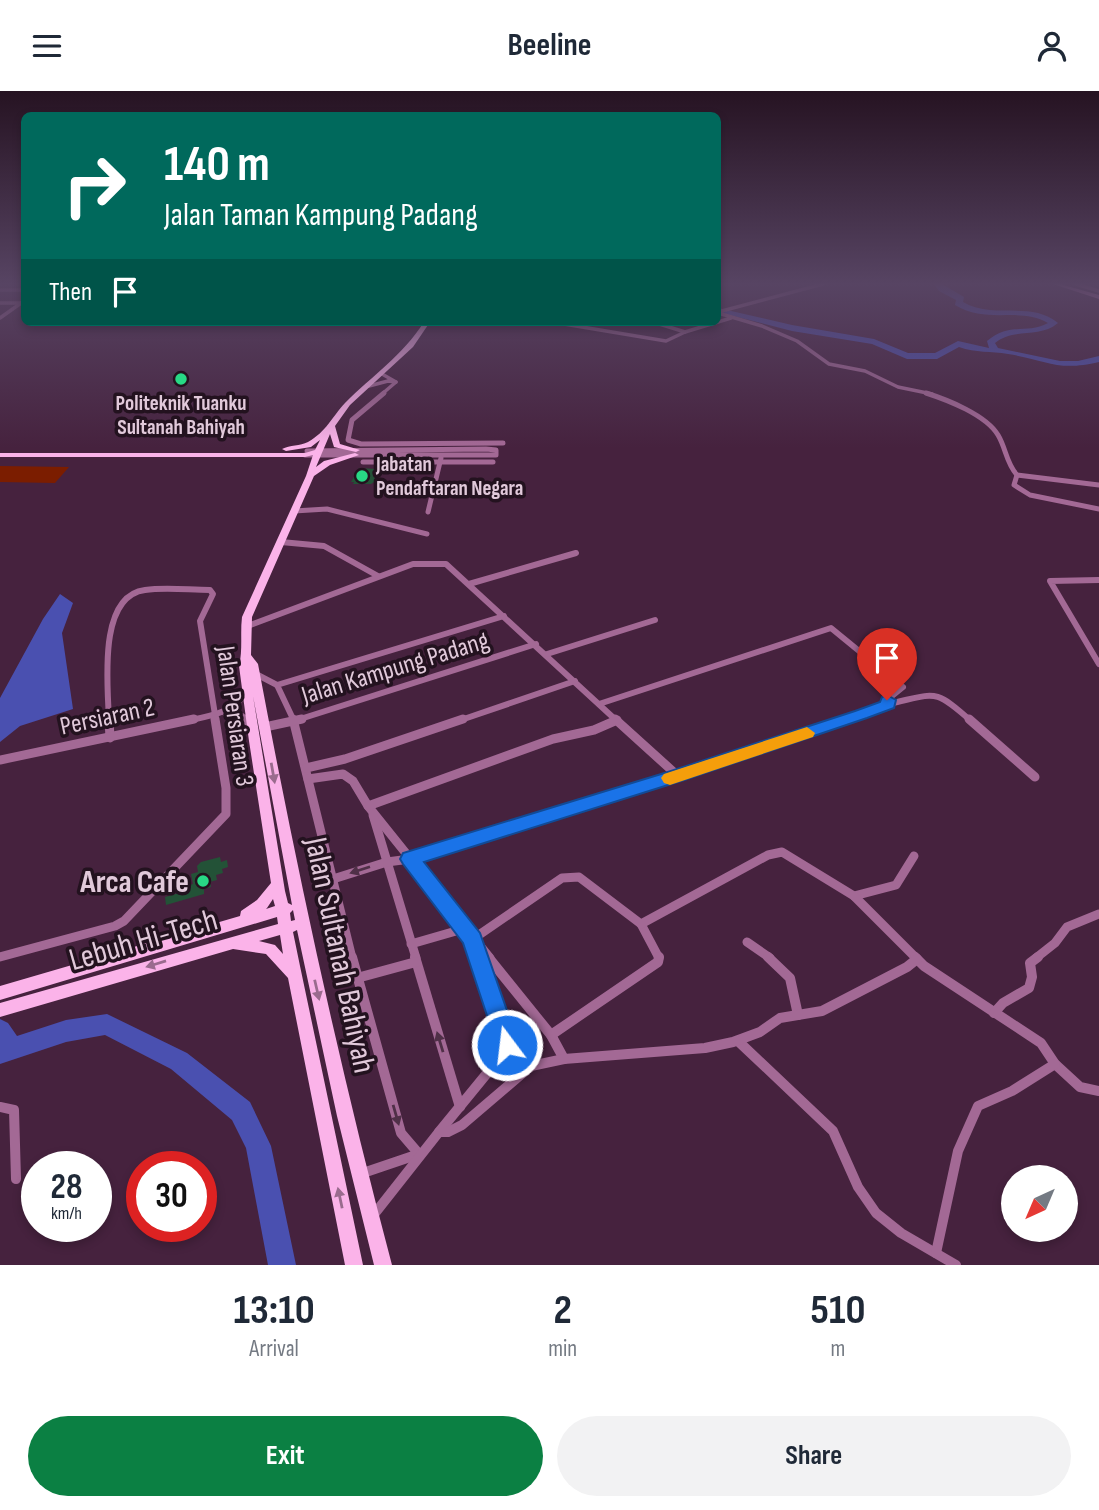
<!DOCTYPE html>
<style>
:root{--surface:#fff;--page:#f2f2f3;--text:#1f2937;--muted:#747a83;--accent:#0b8043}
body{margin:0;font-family:"Sofia Sans Condensed",sans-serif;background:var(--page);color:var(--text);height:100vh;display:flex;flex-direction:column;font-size:26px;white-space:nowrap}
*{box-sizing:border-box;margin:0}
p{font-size:23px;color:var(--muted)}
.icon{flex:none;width:38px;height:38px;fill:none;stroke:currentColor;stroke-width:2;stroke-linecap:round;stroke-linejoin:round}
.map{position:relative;height:1174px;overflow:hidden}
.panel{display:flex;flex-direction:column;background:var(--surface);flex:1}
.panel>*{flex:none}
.hud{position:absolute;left:21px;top:21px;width:700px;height:214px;border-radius:10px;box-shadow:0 4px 10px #0003;background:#00695c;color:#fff;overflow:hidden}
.needle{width:46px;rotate:224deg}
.controls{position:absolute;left:1001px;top:1074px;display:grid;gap:14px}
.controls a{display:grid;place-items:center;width:77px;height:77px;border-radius:50%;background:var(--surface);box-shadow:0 4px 10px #0003;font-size:35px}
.speed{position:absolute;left:21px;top:1060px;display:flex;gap:14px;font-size:35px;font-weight:700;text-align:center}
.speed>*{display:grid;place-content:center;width:91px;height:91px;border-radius:50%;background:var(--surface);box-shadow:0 4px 10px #0003;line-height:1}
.speed small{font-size:18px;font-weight:400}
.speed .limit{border:10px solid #d22;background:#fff;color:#111}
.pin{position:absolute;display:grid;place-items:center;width:60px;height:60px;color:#fff;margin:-72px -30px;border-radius:50% 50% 50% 0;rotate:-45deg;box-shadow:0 0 7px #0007}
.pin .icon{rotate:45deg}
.me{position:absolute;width:77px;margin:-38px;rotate:345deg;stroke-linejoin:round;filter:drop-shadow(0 0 5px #0008)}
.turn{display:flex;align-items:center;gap:24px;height:147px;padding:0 28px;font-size:32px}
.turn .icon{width:91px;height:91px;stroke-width:2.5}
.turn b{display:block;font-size:49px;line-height:60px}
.then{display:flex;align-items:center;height:66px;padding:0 28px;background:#0003;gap:14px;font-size:26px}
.eta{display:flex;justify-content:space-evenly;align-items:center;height:119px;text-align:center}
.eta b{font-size:42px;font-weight:700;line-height:49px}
.cta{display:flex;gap:14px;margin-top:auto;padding:14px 28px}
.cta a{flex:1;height:80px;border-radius:42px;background:var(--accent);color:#fff;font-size:28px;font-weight:700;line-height:80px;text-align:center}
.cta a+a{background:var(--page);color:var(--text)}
header{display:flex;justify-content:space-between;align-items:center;height:91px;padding:0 28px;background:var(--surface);font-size:32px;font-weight:700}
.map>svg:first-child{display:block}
.green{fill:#7b1d00}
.water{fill:#4a50b0}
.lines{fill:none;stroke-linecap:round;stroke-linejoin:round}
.river{fill:#4a50b0;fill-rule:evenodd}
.building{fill:#235237}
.street-far4{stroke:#a36995;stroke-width:3.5}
.street-far3{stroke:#a36995;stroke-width:5}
.street-far2{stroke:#a36995;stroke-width:6}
.street-far1{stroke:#a36995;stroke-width:9}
.street{stroke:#a36995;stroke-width:10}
.secondary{fill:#e387ce;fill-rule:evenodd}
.primary{fill:#fbb3e9;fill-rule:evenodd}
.oneway{fill:#9a6b8e}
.oneway2{fill:#503048}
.route{fill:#1a73e8;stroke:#114b97;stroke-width:2}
.slow{fill:#f59e0b}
.poi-dot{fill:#28d885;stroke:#23121f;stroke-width:2.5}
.labels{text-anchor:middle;stroke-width:7;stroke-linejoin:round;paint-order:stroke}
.far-poi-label{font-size:21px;font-weight:bold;fill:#e1c9da;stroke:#23121f}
.street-label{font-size:26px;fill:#e1c9da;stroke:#23121f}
.near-poi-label{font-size:32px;font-weight:bold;fill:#e1c9da;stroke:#23121f;text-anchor:end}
.near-street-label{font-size:32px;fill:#e1c9da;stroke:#23121f}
</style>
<header><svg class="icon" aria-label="menu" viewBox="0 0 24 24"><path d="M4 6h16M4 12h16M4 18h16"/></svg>Beeline<svg class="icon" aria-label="person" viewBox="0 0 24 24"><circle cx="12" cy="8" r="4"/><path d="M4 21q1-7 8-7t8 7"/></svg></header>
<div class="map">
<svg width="1099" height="1174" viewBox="0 0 1099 1174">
<rect width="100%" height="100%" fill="#46223e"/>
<polygon class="green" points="0,375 69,376 55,392 0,391"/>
<polygon class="water" points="60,503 73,512 62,542 73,618 20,635 0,651 0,607 43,528"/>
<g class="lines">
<g class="river">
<path d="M 934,193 L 942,193 L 964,206 L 963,211 C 993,229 1031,209 1058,232 C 1039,248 1014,236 995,252 L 998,257 L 1060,270 L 1078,270 L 1099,265 L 1099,271 C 1057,281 1047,269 1008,263 C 991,260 976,262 959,256 L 937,268 L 907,268 L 872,253 L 792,240 L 718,221 L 718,217 L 792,234 L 874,248 L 908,262 L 935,262 L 958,250 L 989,257 L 987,250 C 1011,230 1027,244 1048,232 C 1020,215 988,234 955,214 L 956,209 L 939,200 Z"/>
<polygon points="107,923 187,962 250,1011 271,1055 296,1174 268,1174 246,1057 232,1029 171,978 105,944 66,951 0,973 0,928 8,932 17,945 66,929"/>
</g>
</g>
<g class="building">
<polygon points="359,377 376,378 378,380 374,391 371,393 353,393 354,391 351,391"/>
<polygon points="220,766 221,771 227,769 228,776 222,778 223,782 216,784 217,789 210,791 211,796 204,798 204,803 166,814 165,806 179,802 179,797 193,793 191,783 198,781 197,775 201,771"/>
</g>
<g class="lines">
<g class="street-far4">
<polyline points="1076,193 1099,200"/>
<polyline points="0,199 24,199"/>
<polyline points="0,212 21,212"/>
<polyline points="718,221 823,193"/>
<polyline points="718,222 762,235 797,250 829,273 865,280 898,296 932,303"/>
<polyline points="0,227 24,210"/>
<polyline points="552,231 666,250 685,241 731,227"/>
<polyline points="653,231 685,241"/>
<polyline points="369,295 388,290 396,291 382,283"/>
<polyline points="382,303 396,291"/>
</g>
<g class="street-far3">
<polyline points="384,302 352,329 348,349 361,353 503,352"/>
<path d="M 926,302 C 948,309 986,324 998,344 C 1006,357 1006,372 1017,384 L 1099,394"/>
<polyline points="305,364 496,364 496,359 486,358 307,360"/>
<polyline points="363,371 493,371"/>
<polyline points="1017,384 1014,394 1030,404 1099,418"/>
<polyline points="294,420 327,418 427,443"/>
<polyline points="428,421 441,367"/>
</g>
<g class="street-far2">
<polyline points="281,451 324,455 378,485"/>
<polyline points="1099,489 1050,490 1099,573"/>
<polyline points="469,493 576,462"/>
<polyline points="245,536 413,473 446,473 617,630"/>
<polyline points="547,563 655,529"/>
<polyline points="254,582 277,594"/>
<polyline points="599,613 831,537 903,596 887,609 888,613 844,630"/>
<path d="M 888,613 C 936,603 933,596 971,630"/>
<polyline points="225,622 242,625 247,630"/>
<path d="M 109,630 C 108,596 97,505 145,499 C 166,496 189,499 210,499 L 213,503 L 200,530 L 216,630"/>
<path d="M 186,630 C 210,625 234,622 247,600"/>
<polyline points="294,630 536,553"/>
<polyline points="294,630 277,594 504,525"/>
<polyline points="458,630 575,590"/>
</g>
<g class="street-far1">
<polyline points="109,628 110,647"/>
<polyline points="245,628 251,633"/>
<polyline points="293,628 352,867"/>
<polyline points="615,628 678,685"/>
<polyline points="969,628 1035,686"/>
<polyline points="265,636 302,628"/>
<polyline points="0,669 194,628"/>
<polyline points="306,677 345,668 463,628"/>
<polyline points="308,688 343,683 353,690 368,715 490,867"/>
<polyline points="368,715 553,648 594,639 617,629"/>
<polyline points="373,724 416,867"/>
<polyline points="333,788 387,771 410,768 678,685 849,628"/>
<polyline points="854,805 896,794 914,765"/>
<polyline points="641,833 659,867"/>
<polyline points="747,851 770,867"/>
<polyline points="411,853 463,838"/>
<polyline points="0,866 115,835 124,830 226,723 226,697 215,628"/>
<polyline points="479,867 473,848 562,787 579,786 641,833 768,764 782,761 854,805 916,867"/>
<polyline points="1036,867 1055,852 1067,836 1099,823"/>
</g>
<g class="street">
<polyline points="352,866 401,1042 419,1063"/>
<polyline points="415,866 460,1016"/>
<polyline points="488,866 551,944 564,968"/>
<polyline points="768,866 790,887 798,924"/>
<polyline points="915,866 924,875 1041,952 1055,973 1080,996 1099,1000"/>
<polyline points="357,887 416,871"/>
<polyline points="994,922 1003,912 1029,897 1032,886 1030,872 1038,866"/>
<polyline points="551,944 658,871 659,866"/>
<polyline points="738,950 833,1040 858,1096 876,1122 901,1142 956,1174"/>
<polyline points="0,1016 14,1019 16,1088"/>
<polyline points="439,1041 502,964 507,954 479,866"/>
<polyline points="360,1083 419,1063"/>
<polyline points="372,1126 439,1041 448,1041 462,1034 531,975 564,968 705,957 733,951 760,941 780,927 822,920 907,876 917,868"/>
<polyline points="936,1162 958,1060 978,1015 1012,1000 1055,973"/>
</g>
<polygon class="secondary" points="1053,193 1060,193 1099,204 1099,208"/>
<path class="primary" d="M 424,231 L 430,231 L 413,256 L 350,314 L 335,335 L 340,353 L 360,359 L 356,361 L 334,356 L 330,343 L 316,376 L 324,370 L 355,362 L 359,364 L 330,374 L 314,385 L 252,526 L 251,564 L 258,573 C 296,775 339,975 392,1174 L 374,1174 L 337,1025 L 297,839 L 293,841 L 300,875 L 363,1174 L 345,1174 L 288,887 L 266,863 L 233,858 L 0,926 L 0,912 L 278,833 L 277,826 L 0,909 L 0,895 L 240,825 L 241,820 L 257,809 L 271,792 L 249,650 L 239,575 C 243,559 240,542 242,526 L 306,385 L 313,364 L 305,366 L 0,366 L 0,362 L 305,362 L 315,359 L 320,349 L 311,356 L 286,360 L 282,358 C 290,354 300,355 308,351 C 327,340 331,327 345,312 C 372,285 403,264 424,231 ZM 253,605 L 292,814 L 288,812 L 285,800 ZM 273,808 L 275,815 L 266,818 L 267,817 ZM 293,819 L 295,829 L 291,830 L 290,822 ZM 280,844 L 283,863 L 275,854 L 259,850 Z"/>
</g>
<defs><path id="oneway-solid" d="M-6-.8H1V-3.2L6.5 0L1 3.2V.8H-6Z" transform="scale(1.75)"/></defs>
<g class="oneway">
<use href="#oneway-solid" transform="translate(273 682) rotate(80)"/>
<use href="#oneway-solid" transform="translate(156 873) rotate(163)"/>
<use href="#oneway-solid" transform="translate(317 899) rotate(77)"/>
<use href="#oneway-solid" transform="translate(340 1107) rotate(-102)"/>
</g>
<g class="oneway2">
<use href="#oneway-solid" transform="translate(360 779) rotate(162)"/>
<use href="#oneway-solid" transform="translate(440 951) rotate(-107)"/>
<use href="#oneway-solid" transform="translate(396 1024) rotate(74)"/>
</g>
<linearGradient id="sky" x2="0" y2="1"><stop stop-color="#261322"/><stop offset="0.54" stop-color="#574463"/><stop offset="1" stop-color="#574463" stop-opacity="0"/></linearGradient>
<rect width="1099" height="357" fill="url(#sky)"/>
<polygon class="route" points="887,604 896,609 894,617 867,627 684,689 424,771 480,842 519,954 515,961 507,965 499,961 463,852 403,773 400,768 403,762 671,680 855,620 880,611 882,606"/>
<polygon class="slow" points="807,636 815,642 813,646 670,694 664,692 661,687 664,683"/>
<g class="poi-dot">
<circle cx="181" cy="288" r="7"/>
<circle cx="362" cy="385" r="7"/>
<circle cx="203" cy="790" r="7"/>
</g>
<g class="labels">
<g class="far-poi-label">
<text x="181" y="319">Politeknik Tuanku<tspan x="181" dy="24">Sultanah Bahiyah</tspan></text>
<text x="376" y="380" text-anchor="start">Jabatan<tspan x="376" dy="24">Pendaftaran Negara</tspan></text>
</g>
<g class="street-label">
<text transform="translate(395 576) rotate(-17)" y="9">Jalan Kampung Padang</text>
<text transform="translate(107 625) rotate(-12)" y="9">Persiaran 2</text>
<text transform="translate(236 625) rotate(82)" y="9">Jalan Persiaran 3</text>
</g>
<g class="near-poi-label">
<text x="189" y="801">Arca Cafe</text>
</g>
<g class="near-street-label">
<text transform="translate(143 848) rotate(-16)" y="11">Lebuh Hi-Tech</text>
<text transform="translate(341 864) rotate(78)" y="11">Jalan Sultanah Bahiyah</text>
</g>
</g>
</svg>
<div class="controls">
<a><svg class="needle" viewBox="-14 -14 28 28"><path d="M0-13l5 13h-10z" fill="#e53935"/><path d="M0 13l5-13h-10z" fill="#747a83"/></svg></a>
</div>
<div class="speed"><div>28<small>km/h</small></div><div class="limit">30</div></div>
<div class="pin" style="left:887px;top:609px;background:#d93025"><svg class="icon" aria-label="arrive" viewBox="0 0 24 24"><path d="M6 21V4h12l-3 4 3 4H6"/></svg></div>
<svg class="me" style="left:507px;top:954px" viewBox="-20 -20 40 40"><circle r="17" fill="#1a73e8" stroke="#fff" stroke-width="3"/><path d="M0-11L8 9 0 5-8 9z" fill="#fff"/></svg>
<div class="hud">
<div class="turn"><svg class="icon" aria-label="right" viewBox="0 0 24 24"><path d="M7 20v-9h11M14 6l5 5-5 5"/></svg><div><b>140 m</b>Jalan Taman Kampung Padang</div></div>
<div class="then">Then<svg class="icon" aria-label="arrive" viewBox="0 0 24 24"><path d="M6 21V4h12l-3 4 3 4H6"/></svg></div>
</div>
</div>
<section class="panel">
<div class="eta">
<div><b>13:10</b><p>Arrival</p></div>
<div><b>2</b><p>min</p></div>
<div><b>510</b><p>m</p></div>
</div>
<div class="cta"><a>Exit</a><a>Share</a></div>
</section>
